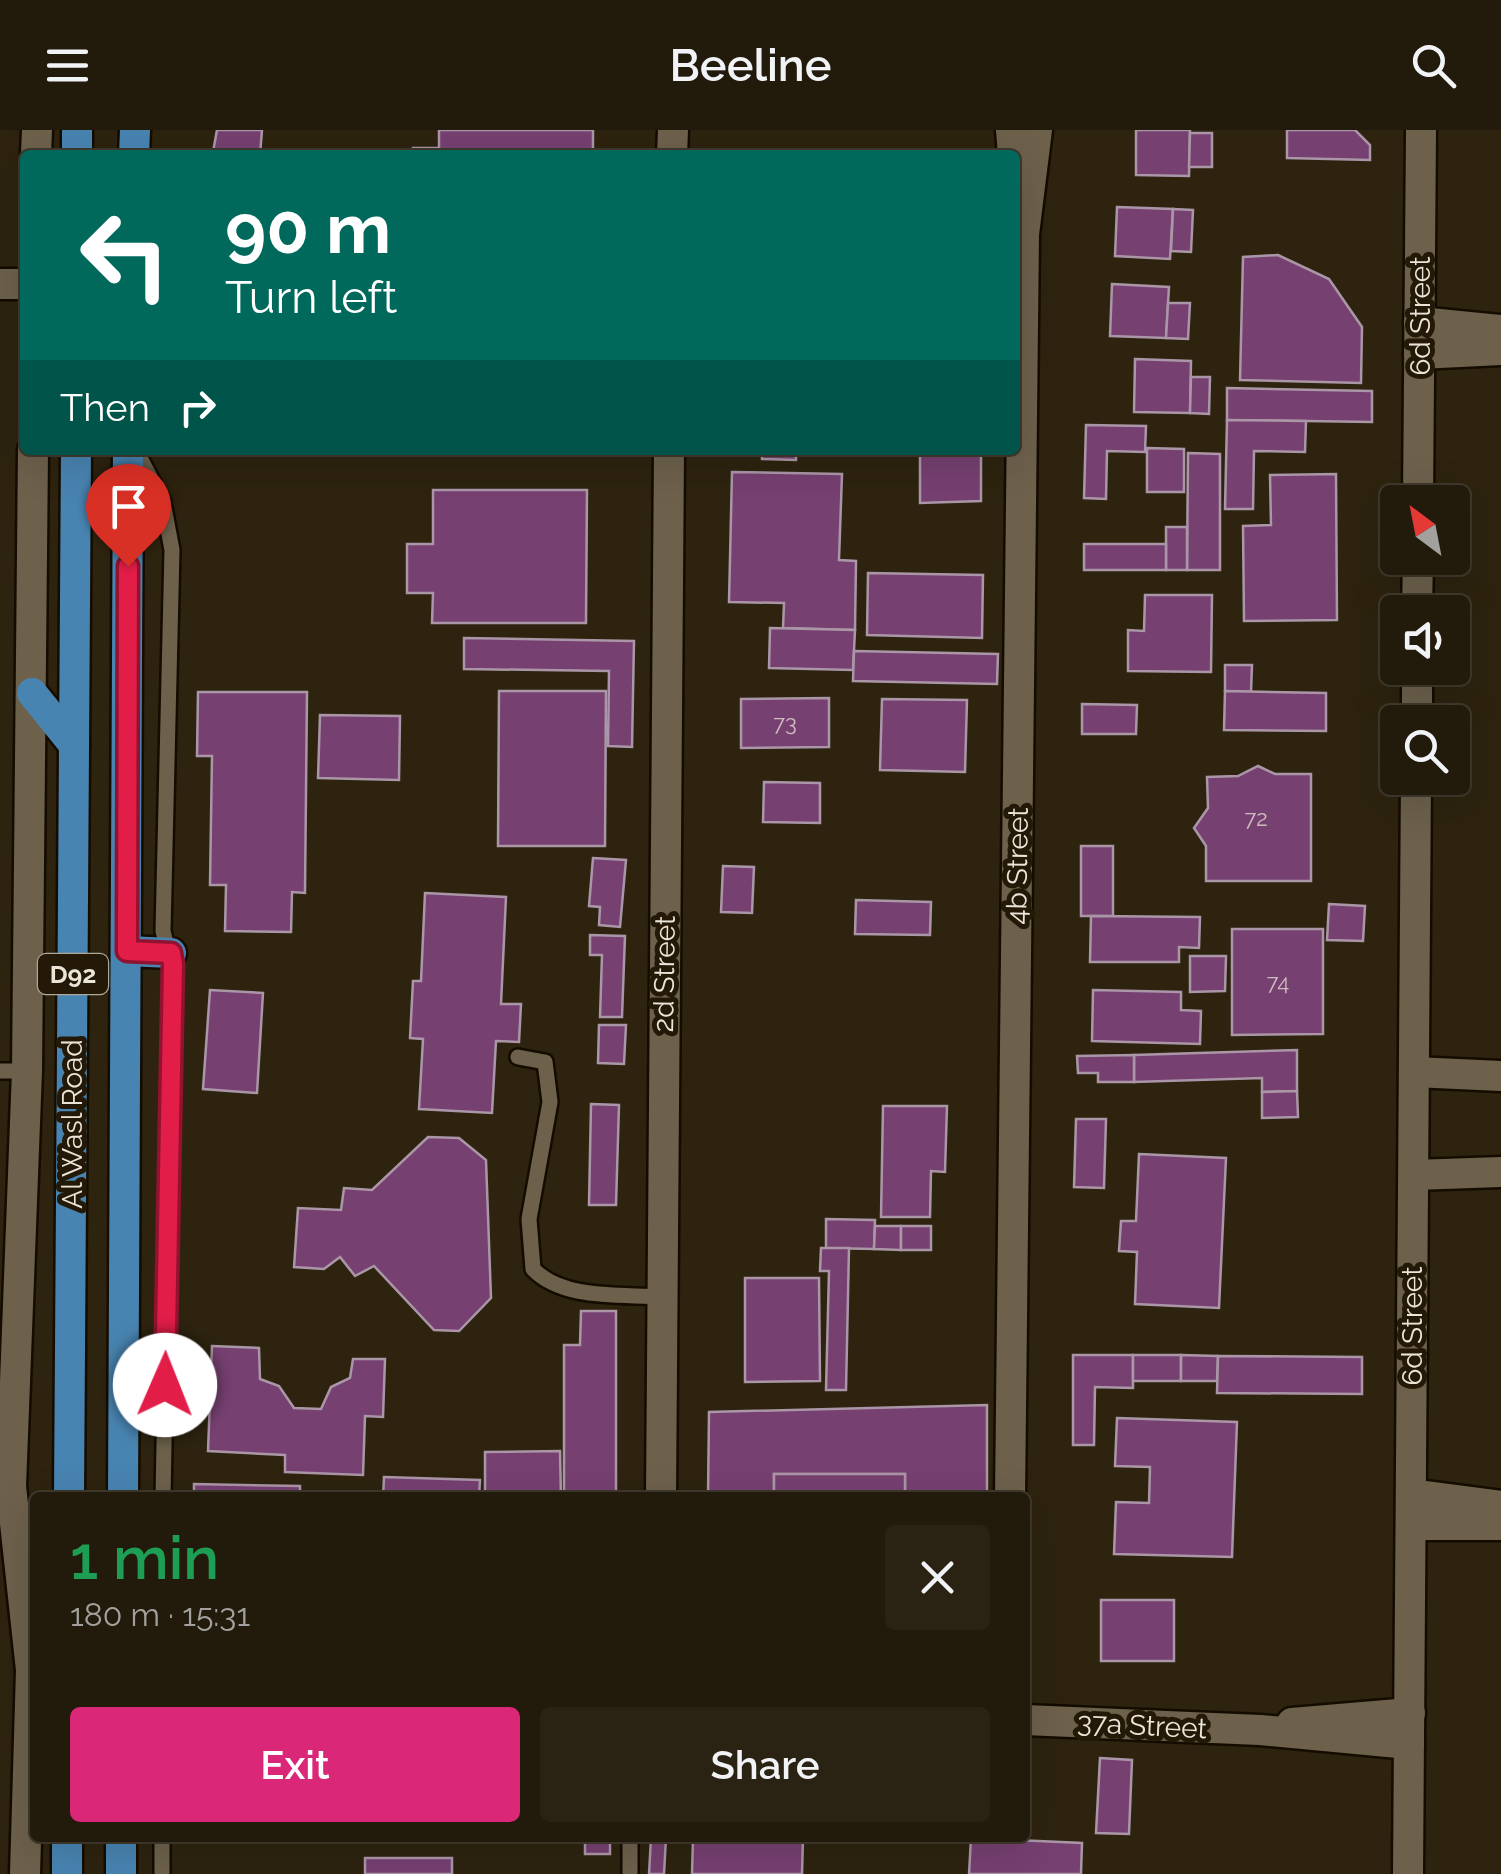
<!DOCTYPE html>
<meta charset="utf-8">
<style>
:root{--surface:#221a0b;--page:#2a2314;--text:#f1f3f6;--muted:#a2a19d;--line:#3f382c;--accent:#db2777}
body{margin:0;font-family:Raleway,sans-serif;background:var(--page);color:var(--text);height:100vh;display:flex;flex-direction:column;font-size:38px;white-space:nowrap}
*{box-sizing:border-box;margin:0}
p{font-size:32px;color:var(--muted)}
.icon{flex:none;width:55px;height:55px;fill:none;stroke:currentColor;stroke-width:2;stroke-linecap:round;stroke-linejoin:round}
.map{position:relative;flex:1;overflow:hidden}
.side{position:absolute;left:30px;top:1362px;width:1000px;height:350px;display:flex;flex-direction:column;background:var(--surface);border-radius:10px;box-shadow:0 10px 40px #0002,0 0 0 2px var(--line)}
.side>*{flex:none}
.top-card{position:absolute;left:20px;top:20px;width:1000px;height:305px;border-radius:10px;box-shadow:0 10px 40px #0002,0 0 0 2px var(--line);background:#00695c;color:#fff;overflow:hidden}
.needle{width:65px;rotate:328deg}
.fabs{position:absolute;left:1380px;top:355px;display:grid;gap:20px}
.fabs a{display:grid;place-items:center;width:90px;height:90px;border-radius:10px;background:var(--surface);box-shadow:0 10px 40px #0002,0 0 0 2px var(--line);font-size:50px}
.pin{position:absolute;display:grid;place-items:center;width:85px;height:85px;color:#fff;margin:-102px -42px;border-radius:50% 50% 50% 0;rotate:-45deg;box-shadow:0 0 10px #0007}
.pin .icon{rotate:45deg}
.me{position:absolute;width:110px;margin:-55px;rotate:1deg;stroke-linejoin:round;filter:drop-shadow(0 0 8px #0008)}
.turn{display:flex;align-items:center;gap:35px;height:210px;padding:0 40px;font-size:45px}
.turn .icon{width:130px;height:130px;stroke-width:2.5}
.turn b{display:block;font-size:70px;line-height:85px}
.then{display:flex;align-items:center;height:95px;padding:0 40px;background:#0003;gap:20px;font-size:38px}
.round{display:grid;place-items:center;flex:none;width:105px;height:105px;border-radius:10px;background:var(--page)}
.headline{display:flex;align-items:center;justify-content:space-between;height:170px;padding:0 40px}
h1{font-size:60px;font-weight:600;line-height:75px;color:#1e9e55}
.primary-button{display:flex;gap:20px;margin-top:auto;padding:20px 40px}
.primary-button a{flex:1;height:115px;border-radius:10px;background:var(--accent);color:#fff;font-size:40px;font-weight:600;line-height:115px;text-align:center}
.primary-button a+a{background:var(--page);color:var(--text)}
header{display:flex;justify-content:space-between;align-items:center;height:130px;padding:0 40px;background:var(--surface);font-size:45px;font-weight:600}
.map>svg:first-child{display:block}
.building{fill:#764071;stroke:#ab96a8;stroke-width:2.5}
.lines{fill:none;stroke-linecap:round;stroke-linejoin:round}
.lane-casing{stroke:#150c00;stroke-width:20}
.street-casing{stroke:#150c00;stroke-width:35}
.primary-casing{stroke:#150c00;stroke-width:35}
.lane{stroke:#6d614c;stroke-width:15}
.street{stroke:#6d614c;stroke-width:30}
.primary{stroke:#4884b1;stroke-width:30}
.route-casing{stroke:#92132f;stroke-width:25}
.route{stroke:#e11d48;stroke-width:18}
.labels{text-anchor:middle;stroke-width:10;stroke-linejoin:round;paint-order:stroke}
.number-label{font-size:22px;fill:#cebbbe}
.shield{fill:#231906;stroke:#afa799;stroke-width:2.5}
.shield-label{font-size:25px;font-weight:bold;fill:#ebe4d8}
.street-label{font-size:28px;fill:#ebe4d8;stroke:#231906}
</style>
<header><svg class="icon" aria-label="menu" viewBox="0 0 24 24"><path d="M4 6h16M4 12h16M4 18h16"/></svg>Beeline<svg class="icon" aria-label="search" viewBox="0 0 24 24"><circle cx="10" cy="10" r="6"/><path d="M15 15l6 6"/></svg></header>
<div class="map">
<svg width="1501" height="1744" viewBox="0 0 1501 1744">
<rect width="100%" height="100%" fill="#2d230f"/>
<g class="building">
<polygon points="217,0 262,0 260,25 217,25 213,22"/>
<polygon points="439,0 593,0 593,25 413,25 413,18 439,18"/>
<polygon points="1136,0 1190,0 1189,46 1136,45"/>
<polygon points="1287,0 1355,0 1370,15 1370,30 1287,28"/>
<polygon points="1190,3 1212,3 1212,37 1189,37"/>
<polygon points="1117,77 1173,79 1170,129 1115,126"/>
<polygon points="1173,79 1193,80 1191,122 1171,121"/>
<polygon points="1278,125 1329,149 1362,197 1361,253 1240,250 1243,127"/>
<polygon points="1112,154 1169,157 1166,208 1110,206"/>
<polygon points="1168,173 1190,173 1188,209 1166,208"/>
<polygon points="1135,229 1191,231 1190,283 1134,282"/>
<polygon points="1191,247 1210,247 1209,284 1190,283"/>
<polygon points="1227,258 1372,261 1372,292 1227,290"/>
<polygon points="1227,290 1306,291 1305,322 1254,321 1253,379 1225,379"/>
<polygon points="1086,295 1146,296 1145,322 1107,321 1106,369 1084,368"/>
<polygon points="1147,318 1184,319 1184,362 1147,362"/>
<polygon points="762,320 796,320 796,330 762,329"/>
<polygon points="920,320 981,320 981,371 920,373"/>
<polygon points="1188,323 1220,324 1220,440 1187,440"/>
<polygon points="732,342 842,344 839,430 856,431 855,500 783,498 784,473 729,472"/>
<polygon points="1336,344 1337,490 1244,491 1243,396 1271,395 1270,345"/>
<polygon points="433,360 587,360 586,493 432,493 433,463 407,463 407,414 433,414"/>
<rect x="1166" y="397" width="21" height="43"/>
<rect x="1084" y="414" width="82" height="26"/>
<polygon points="868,443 983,445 982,508 867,505"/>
<polygon points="1145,465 1212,465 1211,542 1128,541 1128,500 1144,501"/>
<polygon points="770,498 855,500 853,540 769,538"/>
<polygon points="464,508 634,511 632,617 608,616 609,541 464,539"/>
<polygon points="854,521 998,524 997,554 853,551"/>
<polygon points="1225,535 1252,535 1251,562 1225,561"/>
<polygon points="499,561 606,561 605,716 498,716"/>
<polygon points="1225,561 1326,563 1326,601 1224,600"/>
<polygon points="198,562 307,562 305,763 292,762 291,802 225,801 226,755 210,755 212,626 197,626"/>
<polygon points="829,568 829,617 741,618 741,569"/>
<polygon points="882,569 967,570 965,642 880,640"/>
<polygon points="1082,574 1137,575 1136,604 1082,604"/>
<polygon points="320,585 400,586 399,650 318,648"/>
<polygon points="1258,636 1275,644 1311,644 1311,751 1206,751 1206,716 1194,698 1208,678 1207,647 1238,646"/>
<polygon points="764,652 820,653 820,693 763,692"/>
<rect x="1081" y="716" width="32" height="70"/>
<polygon points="593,728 626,730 620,797 599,795 600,777 589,776"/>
<polygon points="723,736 754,737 752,783 721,782"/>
<polygon points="425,763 506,767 501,874 521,874 519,912 496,911 492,983 419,979 423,909 410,908 413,851 421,851"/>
<polygon points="856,770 931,772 930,805 855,804"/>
<polygon points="1329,774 1365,776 1363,811 1327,810"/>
<polygon points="1091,786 1200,787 1199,818 1179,817 1179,832 1090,832"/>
<polygon points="1232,799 1323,799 1323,904 1232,905"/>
<polygon points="590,805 625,806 622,887 600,887 602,825 590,825"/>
<polygon points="1190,826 1226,826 1225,861 1190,862"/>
<polygon points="210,860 263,863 257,963 203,959"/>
<polygon points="1093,860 1181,862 1181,880 1201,881 1200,914 1092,911"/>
<polygon points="599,895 626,895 624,934 598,933"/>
<polygon points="1297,920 1297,961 1262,962 1262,948 1134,952 1134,925"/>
<polygon points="1134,925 1134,952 1098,952 1098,943 1078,943 1077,926"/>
<polygon points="1297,961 1298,987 1262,988 1262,962"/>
<polygon points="591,974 619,975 616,1075 589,1075"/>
<polygon points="883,976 947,976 945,1042 931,1041 930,1087 881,1087"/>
<polygon points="1076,989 1106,989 1104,1058 1074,1057"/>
<polygon points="428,1007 459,1008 486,1030 491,1168 459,1201 434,1200 374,1136 355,1146 340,1127 324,1139 294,1137 298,1078 341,1080 344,1058 372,1060"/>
<polygon points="1139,1024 1226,1028 1219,1178 1135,1174 1137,1122 1119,1121 1121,1091 1136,1091"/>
<polygon points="826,1089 875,1090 874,1119 826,1118"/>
<polygon points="875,1096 901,1096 901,1120 874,1119"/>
<rect x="901" y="1096" width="30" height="24"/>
<polygon points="821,1118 849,1118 846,1260 826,1260 829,1141 820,1141"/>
<polygon points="745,1148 819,1148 820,1251 745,1252"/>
<polygon points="581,1181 616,1181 616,1368 564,1368 564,1215 580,1215"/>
<polygon points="212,1216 259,1218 260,1249 279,1256 294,1278 321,1279 331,1257 350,1248 353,1229 385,1229 383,1287 365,1286 363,1345 285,1342 285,1325 208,1321"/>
<polygon points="1073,1225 1133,1225 1133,1258 1095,1257 1094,1315 1073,1315"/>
<rect x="1133" y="1225" width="48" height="26"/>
<polygon points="1181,1225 1218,1226 1217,1251 1181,1251"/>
<polygon points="1218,1226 1362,1227 1362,1264 1217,1263"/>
<polygon points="987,1275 987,1368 905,1368 905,1344 774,1344 774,1368 708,1368 709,1282"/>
<polygon points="1117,1288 1237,1292 1232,1427 1114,1424 1116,1372 1149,1373 1150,1337 1115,1336"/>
<polygon points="560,1321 561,1368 485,1368 485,1322"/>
<rect x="774" y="1344" width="131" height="24"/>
<polygon points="384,1347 480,1350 479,1368 383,1368"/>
<polygon points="194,1354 300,1356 300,1368 194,1368"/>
<rect x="1101" y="1470" width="73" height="61"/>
<polygon points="1100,1628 1132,1630 1129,1704 1096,1703"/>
<rect x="585" y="1708" width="25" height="16"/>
<polygon points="651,1708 666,1708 664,1744 649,1744"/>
<polygon points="693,1708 803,1708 802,1744 692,1744"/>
<polygon points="971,1708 1082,1713 1081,1744 969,1744"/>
<rect x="365" y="1728" width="87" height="16"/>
</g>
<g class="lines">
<g class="lane-casing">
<g id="lane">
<polyline points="136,320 163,372 172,420 163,801 173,841 163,1368"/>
<path d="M 518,927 L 545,932 L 550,972 L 529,1089 L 533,1139 C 563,1170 620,1164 661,1167"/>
<polyline points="0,941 27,941"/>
<polyline points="162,1744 162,1708"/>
<polyline points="630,1744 630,1708"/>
</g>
</g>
<g class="street-casing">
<g id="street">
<polyline points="1011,0 1013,25"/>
<polyline points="36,25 37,0"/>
<polyline points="672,25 673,0"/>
<polyline points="0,154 25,154"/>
<polyline points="1419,192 1501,200"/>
<polyline points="1419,224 1501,220"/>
<polyline points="1418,372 1421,0"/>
<polyline points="1417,482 1418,428"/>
<polyline points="1417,592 1417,538"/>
<polyline points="1414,942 1501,946"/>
<polyline points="1414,1045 1501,1042"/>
<polyline points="1411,1364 1501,1376"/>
<polyline points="661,1368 669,320"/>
<polyline points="1010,1368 1024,104 1037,0"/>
<polyline points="1411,1395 1501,1395"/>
<polyline points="1025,1590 1260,1600 1409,1614"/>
<polyline points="1292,1593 1410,1583"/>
<polyline points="25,1744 31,1540 11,1356 27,941 33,320"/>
<polyline points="1408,1744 1416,648"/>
</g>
</g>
<g class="primary-casing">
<g id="primary">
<polyline points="77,25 77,0"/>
<polyline points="134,25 135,0"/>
<polyline points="32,563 74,615"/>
<polyline points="127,821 171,823"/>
<polyline points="69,1368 76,320"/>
<polyline points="123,1368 128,320"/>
<polyline points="67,1744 67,1708"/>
<polyline points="121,1744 121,1708"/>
</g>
</g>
<use href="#lane" class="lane"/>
<use href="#street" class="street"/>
<use href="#primary" class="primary"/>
</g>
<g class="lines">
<g class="route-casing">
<polyline id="route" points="128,436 127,821 171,823 173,834 165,1255"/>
</g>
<use href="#route" class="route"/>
</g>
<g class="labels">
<g class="number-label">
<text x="785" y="601">73</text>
<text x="1256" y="696">72</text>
<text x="1278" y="860">74</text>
</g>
<rect class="shield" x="38" y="824" width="70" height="40" rx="8"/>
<g class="shield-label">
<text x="73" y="853">D92</text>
</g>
<g class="street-label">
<text transform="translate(1420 186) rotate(-90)" y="10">6d Street</text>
<text transform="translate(1017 736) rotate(-89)" y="10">4b Street</text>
<text transform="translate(664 844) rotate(-89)" y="10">2d Street</text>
<text transform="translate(72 994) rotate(-90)" y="10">Al Wasl Road</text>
<text transform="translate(1412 1196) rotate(-90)" y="10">6d Street</text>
<text transform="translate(1142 1595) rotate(3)" y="10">37a Street</text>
</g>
</g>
</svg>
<div class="fabs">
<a><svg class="needle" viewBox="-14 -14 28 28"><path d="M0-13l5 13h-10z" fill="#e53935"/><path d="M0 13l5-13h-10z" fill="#a2a19d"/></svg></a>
<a><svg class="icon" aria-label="sound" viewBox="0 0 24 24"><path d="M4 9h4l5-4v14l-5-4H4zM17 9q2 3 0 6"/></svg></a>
<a><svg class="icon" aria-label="search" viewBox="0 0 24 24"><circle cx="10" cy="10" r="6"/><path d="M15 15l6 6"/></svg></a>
</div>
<div class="pin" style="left:128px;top:436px;background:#d93025"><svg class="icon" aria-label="arrive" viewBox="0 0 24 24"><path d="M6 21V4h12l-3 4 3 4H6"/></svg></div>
<svg class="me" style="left:165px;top:1255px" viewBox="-20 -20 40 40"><circle r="19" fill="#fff"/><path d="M0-13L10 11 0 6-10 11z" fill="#e11d48"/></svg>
<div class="top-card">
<div class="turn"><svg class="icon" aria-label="left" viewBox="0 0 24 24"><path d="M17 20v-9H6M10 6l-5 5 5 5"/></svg><div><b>90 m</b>Turn left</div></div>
<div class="then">Then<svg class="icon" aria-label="right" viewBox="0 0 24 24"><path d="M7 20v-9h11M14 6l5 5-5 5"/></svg></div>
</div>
<section class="side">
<div class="headline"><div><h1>1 min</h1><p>180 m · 15:31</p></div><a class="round"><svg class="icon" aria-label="close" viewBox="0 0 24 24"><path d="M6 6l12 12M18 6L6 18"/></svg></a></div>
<div class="primary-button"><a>Exit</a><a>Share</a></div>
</section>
</div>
